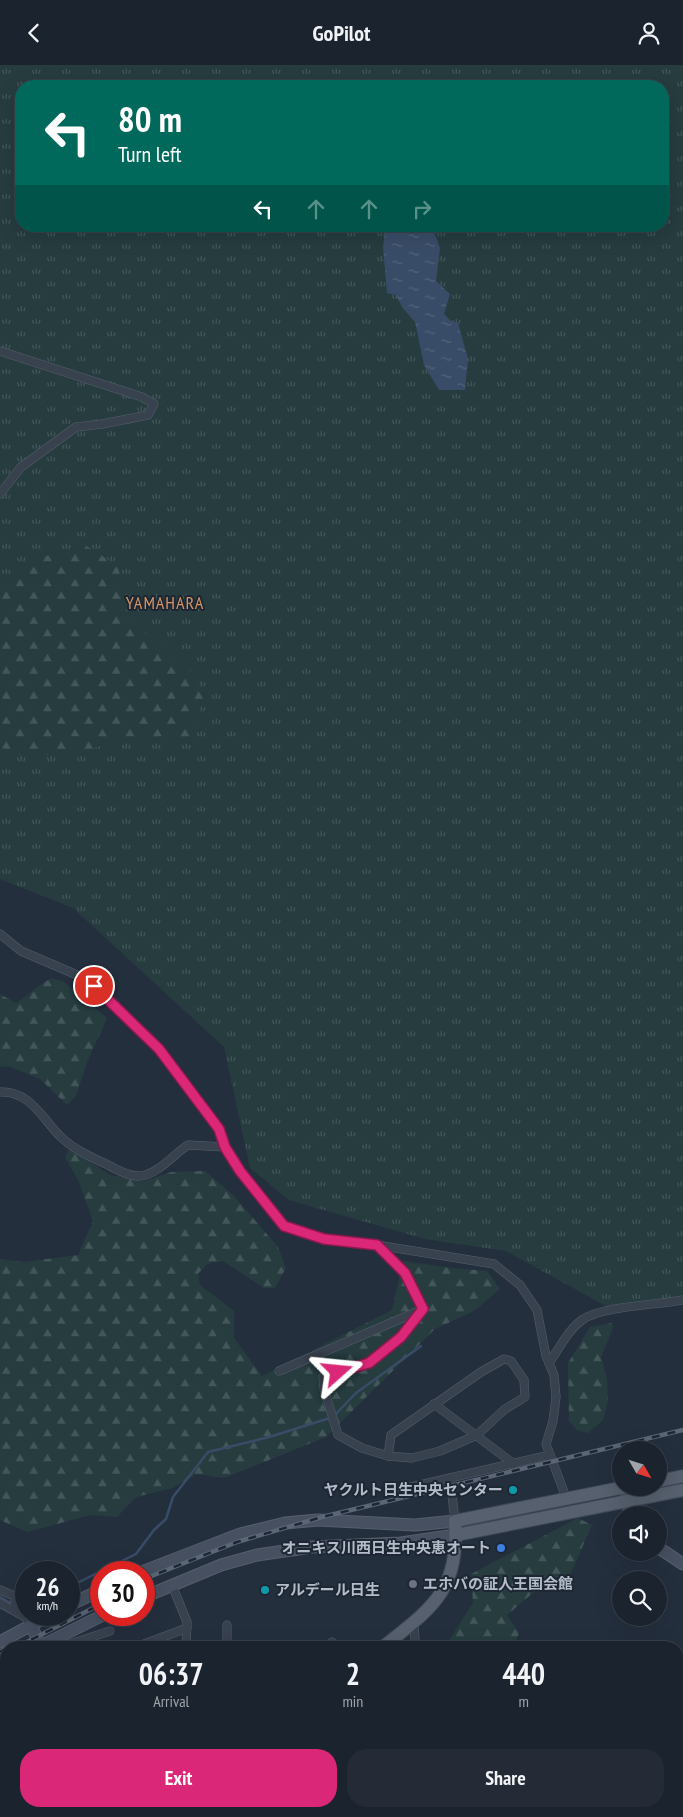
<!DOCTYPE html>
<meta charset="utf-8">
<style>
:root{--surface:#1b232e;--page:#242b36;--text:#f1f3f6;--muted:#a0a4aa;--line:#39404a;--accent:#db2777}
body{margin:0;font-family:"PT Sans Narrow","Noto Sans JP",sans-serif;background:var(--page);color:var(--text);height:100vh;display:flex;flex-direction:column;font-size:19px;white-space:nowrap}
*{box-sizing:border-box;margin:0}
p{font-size:16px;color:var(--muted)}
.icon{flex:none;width:28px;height:28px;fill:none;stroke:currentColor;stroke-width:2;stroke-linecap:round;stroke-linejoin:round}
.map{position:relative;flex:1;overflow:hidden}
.sheet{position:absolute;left:0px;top:1576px;width:684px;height:176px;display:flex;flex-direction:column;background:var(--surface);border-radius:20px 20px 0 0;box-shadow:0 5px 20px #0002,0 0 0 1px var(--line)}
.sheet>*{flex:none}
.top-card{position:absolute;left:15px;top:15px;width:654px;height:152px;border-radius:20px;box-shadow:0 5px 20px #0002,0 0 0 1px var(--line);background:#00695c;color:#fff;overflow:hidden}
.needle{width:32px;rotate:129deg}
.tools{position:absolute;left:612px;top:1376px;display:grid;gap:10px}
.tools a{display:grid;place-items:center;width:55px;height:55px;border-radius:50%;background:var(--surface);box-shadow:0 5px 20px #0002,0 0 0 1px var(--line);font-size:25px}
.speed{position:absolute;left:15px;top:1496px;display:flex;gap:10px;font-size:25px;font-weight:700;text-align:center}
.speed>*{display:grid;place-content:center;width:65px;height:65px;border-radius:50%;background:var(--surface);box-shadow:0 5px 20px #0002,0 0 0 1px var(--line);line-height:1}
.speed small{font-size:12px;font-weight:400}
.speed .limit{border:8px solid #d22;background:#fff;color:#111}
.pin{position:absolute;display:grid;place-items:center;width:42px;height:42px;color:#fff;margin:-21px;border:2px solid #fff;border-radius:50%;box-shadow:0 1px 5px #0007}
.me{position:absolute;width:55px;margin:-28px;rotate:72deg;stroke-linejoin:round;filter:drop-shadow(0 0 4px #0008)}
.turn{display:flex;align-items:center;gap:18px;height:105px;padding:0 20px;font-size:22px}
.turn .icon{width:65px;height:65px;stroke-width:2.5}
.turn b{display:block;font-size:35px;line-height:42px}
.lanes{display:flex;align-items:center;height:48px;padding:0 20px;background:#0003;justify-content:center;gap:25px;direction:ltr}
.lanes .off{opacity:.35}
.eta{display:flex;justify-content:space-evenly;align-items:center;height:85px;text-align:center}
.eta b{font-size:30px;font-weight:700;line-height:35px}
.cta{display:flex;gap:10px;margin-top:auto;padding:10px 20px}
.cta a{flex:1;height:58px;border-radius:20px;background:var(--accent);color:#fff;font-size:20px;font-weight:700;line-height:58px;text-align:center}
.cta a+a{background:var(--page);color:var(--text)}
header{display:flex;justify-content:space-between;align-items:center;height:65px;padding:0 20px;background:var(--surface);font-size:22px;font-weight:700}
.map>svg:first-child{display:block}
.grass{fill:url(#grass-tufts);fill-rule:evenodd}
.forest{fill:url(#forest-firs)}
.water{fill:url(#water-ripples)}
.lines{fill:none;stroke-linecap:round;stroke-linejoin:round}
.stream{stroke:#394c67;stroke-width:2.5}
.street-casing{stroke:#565f6c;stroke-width:9}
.secondary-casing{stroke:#565f6c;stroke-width:13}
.primary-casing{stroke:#414a57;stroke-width:14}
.street{stroke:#38414e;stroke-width:8}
.secondary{stroke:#465061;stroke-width:11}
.primary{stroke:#56606e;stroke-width:12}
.rail-casing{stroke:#5a6575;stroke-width:4.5}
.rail{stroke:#1d2633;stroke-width:2.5;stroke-dasharray:8;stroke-linecap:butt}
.route-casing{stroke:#8e194d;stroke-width:12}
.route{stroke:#db2777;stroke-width:9}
.culture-dot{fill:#0f9aa8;stroke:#1d2633;stroke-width:2}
.shop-dot{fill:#3f7fe0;stroke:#1d2633;stroke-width:2}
.worship-dot{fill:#6b7280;stroke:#1d2633;stroke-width:2}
.labels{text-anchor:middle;stroke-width:4;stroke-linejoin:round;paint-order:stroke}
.poi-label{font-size:15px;font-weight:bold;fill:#b4bcc9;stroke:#1d2633;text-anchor:end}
.quarter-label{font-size:18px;letter-spacing:1px;fill:#d59563;stroke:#1d2633}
</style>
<header><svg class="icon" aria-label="back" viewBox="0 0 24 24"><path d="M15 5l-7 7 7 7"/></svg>GoPilot<svg class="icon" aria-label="person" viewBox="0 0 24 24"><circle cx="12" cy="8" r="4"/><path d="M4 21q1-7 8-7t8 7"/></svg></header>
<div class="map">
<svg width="683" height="1752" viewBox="0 0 683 1752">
<defs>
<pattern id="grass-tufts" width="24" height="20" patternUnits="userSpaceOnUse" patternTransform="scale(1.25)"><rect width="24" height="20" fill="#263c3f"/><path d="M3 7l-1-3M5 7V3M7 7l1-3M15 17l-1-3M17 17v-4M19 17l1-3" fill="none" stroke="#435659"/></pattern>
<pattern id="forest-firs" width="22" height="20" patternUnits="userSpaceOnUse" patternTransform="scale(1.25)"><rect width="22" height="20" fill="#263c3f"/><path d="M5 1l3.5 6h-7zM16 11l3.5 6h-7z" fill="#435659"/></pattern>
<pattern id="water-ripples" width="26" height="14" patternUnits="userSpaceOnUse" patternTransform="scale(1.25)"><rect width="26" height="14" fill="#394c67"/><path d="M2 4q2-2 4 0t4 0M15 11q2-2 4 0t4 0" fill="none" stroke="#53647b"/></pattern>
</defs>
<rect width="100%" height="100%" fill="#242f3e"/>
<path class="grass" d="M 0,0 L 683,0 L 683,1236 L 615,1246 L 506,1186 L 425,1174 L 289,1135 L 250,1103 L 224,982 L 73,843 L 0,814 ZM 21,21 L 662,21 L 662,161 L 21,161 Z"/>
<g class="forest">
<polygon points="85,480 118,501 130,556 188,603 206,630 189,672 117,676 72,690 16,690 0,681 0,517 18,499"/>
<path d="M 52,913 L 64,917 L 107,953 L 87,997 L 76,1031 L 67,1040 L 40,1014 L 8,1001 L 0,1002 L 0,929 L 16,938 C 29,930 39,919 52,913 Z"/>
<polygon points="70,1083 110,1110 144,1116 171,1107 205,1106 234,1131 278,1182 286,1203 275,1223 264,1223 223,1196 207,1199 198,1209 200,1220 234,1246 234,1273 262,1311 392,1245 403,1196 451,1203 487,1206 500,1224 474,1246 435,1264 326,1372 224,1413 197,1409 173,1423 136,1432 117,1452 91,1450 27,1467 0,1455 0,1194 24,1197 78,1190 93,1156 78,1115 65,1092"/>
<polygon points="612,1258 613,1263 601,1292 607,1314 608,1335 603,1355 588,1368 577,1365 569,1356 568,1298 590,1262"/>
<polygon points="578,1453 592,1460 570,1510 549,1514 507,1550 519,1568 514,1582 439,1582 448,1577 473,1538 471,1509"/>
<polygon points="383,1746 543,1746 537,1752 378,1752"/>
</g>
<polygon class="water" points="386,161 432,161 440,183 436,216 450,229 444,249 451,256 458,258 468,294 465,325 439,325 424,300 415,257 402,242 396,230 387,228 383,182"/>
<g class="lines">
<g class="stream">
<polyline points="69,1522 136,1489 154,1465 166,1454 173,1432 208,1387 269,1372 333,1352 356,1328 421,1281"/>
<polyline points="0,1532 14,1540 26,1537"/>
</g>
<g class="street-casing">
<g id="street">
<polyline points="0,286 142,332 154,339 148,350 102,359 76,362 21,402 0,429"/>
<polyline points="0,869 21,886 84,913 104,929 159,983 219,1064 225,1082 240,1106 284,1161 324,1174 377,1180 494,1199 520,1220 537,1245 546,1291 554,1310 556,1332 553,1356 546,1379 567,1435"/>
<path d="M 0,1027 C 30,1025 43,1055 62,1073 C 75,1085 91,1092 108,1100 C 117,1105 130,1112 140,1111 C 157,1110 174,1089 188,1080 L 225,1082"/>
<polyline points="377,1180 405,1208 423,1244"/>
<polygon points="504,1294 511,1296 524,1315 525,1332 505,1344 477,1370 440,1386 412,1393 388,1391 391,1370 481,1307"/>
<path d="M 549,1298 C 559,1284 568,1265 582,1255 C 601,1241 657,1240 683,1235"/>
<polyline points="279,1306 421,1245"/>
<polyline points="434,1339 514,1399"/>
<polyline points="388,1391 362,1383 338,1370 324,1324 323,1312 369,1297 401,1272 423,1244"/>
<polyline points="450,1413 455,1456"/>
<polyline points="398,1425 550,1390"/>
<polyline points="172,1520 187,1557 186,1582"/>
<polyline points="0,1525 14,1531 16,1546"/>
<polyline points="0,1538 25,1552 31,1560"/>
<polyline points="332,1577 336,1582"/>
<polyline points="65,1582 73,1578 110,1566"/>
<polyline points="136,1582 187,1563"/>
<polyline points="227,1582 227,1560"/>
<polyline points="413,1582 415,1576 414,1557"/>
<polyline points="678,1641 683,1644"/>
<polyline points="0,1736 6,1740"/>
<polyline points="14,1746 19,1752"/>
<polyline points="214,1746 217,1752"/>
<polyline points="647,1746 647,1752"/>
<polyline points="33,1752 45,1746"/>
<polyline points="348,1752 353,1746"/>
</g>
</g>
<g class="secondary-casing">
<g id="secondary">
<polyline points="625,1423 630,1450"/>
<polyline points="659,1483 683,1499"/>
<polyline points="139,1508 240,1469 285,1458 318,1455 415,1460 455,1456"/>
<polyline points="144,1532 221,1500 257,1490 312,1482 401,1478 456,1470"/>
<polyline points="69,1540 101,1525"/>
<polyline points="31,1560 41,1582"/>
<polyline points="0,1577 50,1550"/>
<polyline points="39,1582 103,1550"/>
<polyline points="0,1605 6,1601"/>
</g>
</g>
<g class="primary-casing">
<g id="primary">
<polyline points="659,1416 683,1411"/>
<polyline points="456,1470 683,1425"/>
<path d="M 383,1582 C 433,1542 459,1526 455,1456 L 625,1422"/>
<polyline points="0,1705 6,1703"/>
</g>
</g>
<use href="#street" class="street"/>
<use href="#secondary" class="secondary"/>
<use href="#primary" class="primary"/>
<g class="rail-casing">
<g id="rail">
<polyline points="144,1514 237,1477 322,1452 683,1365"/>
<polyline points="17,1582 101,1539"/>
<polyline points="0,1587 6,1583"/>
</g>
</g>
<use href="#rail" class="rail"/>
</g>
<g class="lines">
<g class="route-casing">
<polyline id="route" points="94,921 159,984 219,1064 225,1082 240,1106 284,1161 324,1174 377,1180 405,1208 423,1244 401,1272 369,1298 338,1307"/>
</g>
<use href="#route" class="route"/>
</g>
<g class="culture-dot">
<circle cx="513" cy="1425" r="5"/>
<circle cx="265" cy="1525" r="5"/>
</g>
<circle class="shop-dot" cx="501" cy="1483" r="5"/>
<circle class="worship-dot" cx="413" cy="1519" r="5"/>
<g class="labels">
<g class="poi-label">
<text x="503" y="1430">ヤクルト日生中央センター</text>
<text x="491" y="1488">オニキス川西日生中央恵オート</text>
<text x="423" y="1524" text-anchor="start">エホバの証人王国会館</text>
<text x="275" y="1530" text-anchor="start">アルデール日生</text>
</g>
<g class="quarter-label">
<text x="165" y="544">YAMAHARA</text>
</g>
</g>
</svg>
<div class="tools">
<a><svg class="needle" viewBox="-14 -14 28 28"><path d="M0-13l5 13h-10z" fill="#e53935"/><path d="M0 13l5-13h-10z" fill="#a0a4aa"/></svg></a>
<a><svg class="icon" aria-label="sound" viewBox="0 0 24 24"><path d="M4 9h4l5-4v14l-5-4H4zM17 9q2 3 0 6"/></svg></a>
<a><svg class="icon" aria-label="search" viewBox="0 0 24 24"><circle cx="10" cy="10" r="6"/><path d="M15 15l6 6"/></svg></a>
</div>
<div class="speed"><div>26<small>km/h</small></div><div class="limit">30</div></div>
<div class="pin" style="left:94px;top:921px;background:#d93025"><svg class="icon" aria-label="arrive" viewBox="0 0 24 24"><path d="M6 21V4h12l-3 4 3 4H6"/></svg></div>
<svg class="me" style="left:338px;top:1307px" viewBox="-20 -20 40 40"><path d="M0-17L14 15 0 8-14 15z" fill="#db2777" stroke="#fff" stroke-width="4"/></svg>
<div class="top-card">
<div class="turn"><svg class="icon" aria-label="left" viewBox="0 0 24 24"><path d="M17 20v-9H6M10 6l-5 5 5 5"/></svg><div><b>80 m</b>Turn left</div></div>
<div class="lanes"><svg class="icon" aria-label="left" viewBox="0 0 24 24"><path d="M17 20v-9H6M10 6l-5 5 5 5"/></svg><svg class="icon off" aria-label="ahead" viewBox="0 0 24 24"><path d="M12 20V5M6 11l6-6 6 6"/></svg><svg class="icon off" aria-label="ahead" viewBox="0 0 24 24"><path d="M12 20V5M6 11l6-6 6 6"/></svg><svg class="icon off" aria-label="right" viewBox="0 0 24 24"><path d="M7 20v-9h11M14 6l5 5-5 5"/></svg></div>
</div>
<section class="sheet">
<div class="eta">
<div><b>06:37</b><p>Arrival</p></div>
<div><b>2</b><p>min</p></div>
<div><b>440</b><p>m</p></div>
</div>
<div class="cta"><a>Exit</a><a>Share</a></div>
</section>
</div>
